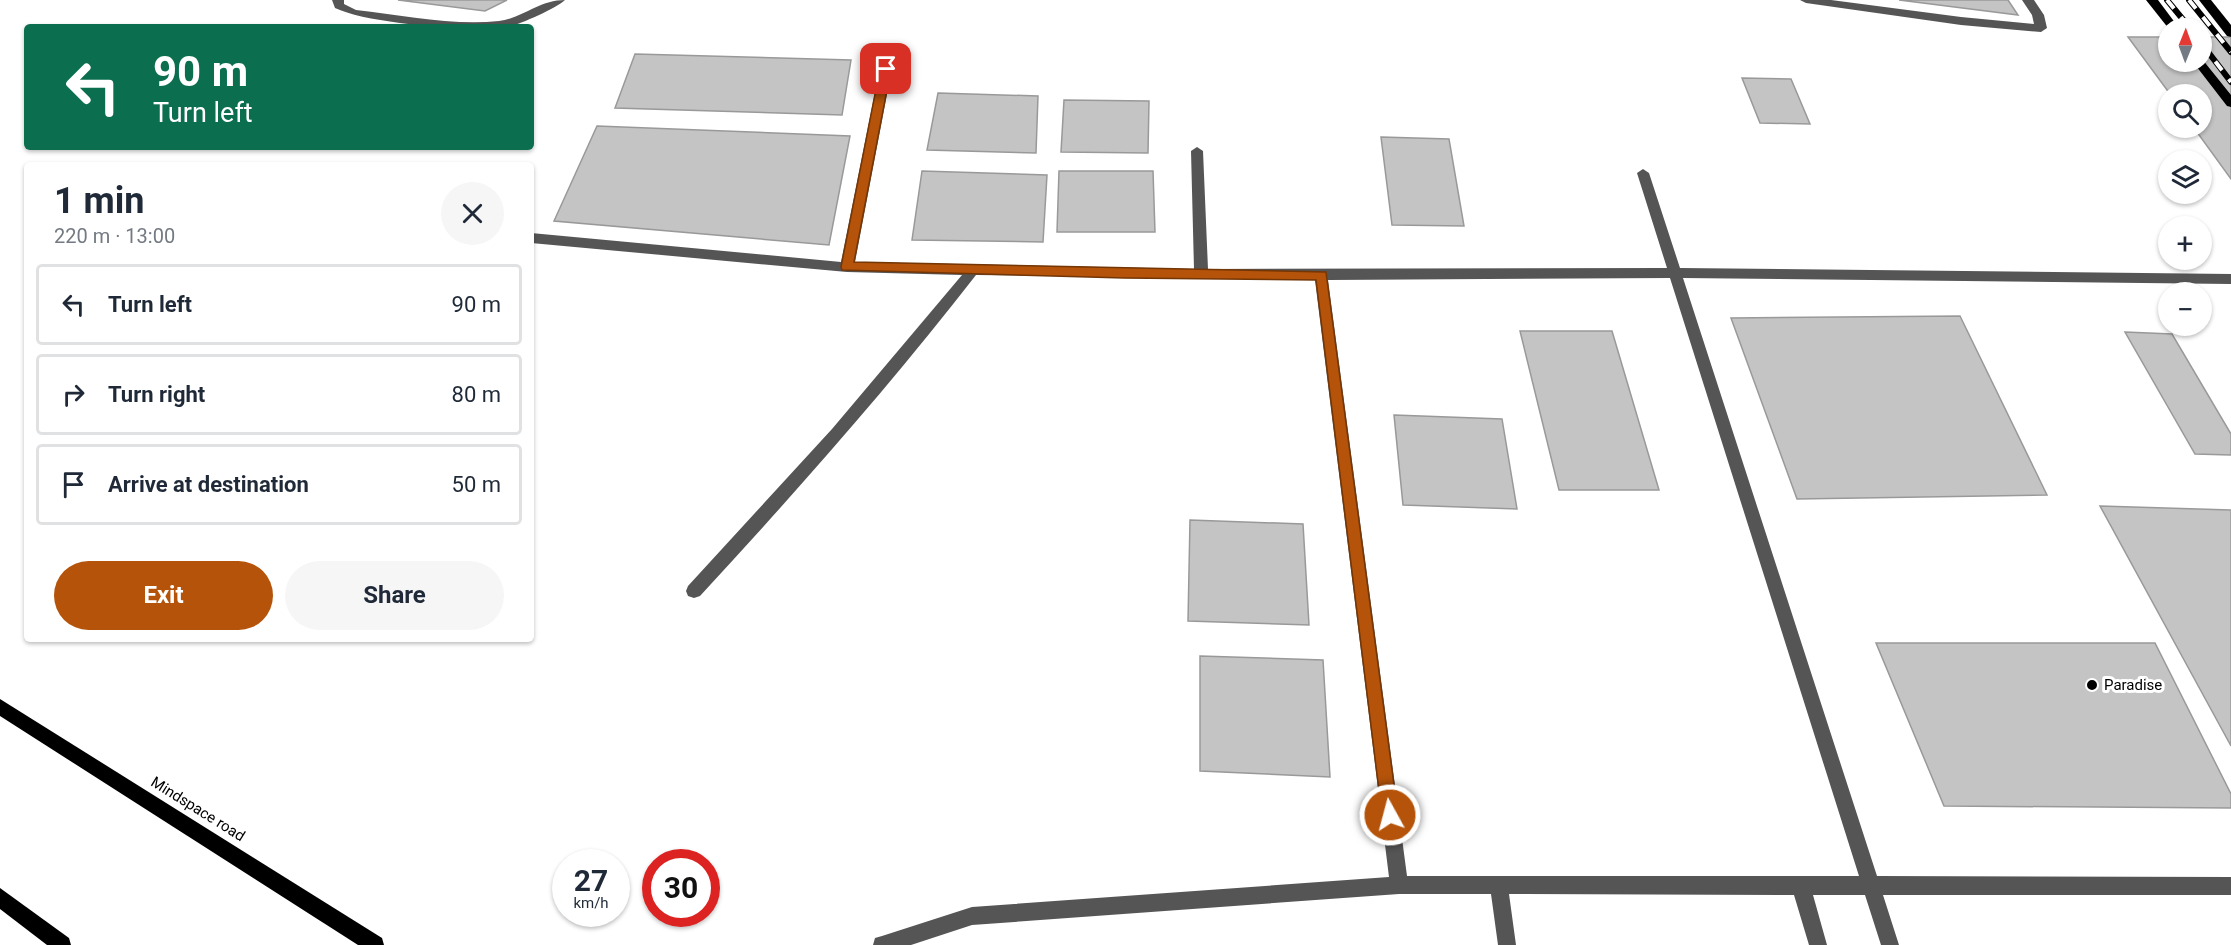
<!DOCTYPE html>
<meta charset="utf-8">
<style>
:root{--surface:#fff;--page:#f6f6f7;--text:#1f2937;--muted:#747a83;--line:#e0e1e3;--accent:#b45309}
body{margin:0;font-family:Roboto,sans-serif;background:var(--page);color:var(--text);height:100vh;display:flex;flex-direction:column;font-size:22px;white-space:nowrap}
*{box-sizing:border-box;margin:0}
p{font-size:20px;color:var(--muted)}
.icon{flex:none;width:33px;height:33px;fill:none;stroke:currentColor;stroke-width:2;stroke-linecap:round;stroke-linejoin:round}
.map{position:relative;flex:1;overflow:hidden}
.details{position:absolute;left:24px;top:162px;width:510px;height:480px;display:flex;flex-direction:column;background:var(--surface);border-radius:6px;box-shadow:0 2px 4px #0004}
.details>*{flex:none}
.hud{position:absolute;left:24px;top:24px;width:510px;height:126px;border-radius:6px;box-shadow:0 2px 4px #0004;background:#0b6e4f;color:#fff;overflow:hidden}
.needle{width:39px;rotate:1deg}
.tools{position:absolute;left:2158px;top:18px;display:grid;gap:12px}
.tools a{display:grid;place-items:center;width:54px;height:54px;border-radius:50%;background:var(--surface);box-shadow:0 2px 4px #0004;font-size:30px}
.speed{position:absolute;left:552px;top:849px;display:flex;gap:12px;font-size:30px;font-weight:700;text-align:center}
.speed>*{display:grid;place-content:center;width:78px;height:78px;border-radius:50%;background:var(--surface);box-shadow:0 2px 4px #0004;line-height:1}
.speed small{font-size:15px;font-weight:400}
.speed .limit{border:9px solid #d22;background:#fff;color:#111}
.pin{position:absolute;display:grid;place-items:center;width:51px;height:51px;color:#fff;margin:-26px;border-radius:12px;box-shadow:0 3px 9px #0006}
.me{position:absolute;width:66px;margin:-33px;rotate:353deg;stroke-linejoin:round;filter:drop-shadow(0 0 4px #0008)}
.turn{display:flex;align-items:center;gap:21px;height:126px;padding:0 30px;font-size:27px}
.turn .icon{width:78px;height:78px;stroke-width:2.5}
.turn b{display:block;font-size:42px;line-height:51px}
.round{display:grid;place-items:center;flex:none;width:63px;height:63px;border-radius:32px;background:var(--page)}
.summary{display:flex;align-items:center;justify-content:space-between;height:102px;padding:0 30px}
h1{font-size:36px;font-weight:700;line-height:45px}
.primary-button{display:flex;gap:12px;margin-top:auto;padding:12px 30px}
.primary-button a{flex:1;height:69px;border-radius:36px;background:var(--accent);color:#fff;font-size:24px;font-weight:700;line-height:69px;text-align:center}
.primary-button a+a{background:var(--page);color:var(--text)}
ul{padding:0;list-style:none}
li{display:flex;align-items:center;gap:18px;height:81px;margin:0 12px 9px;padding:0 18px;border:3px solid var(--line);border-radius:6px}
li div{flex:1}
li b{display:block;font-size:22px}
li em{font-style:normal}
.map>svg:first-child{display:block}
.building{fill:#c4c4c4;stroke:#999;stroke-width:1.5}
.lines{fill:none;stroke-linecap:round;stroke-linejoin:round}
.minor{fill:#555;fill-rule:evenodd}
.major{fill:#000;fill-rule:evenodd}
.rail-casing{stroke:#000;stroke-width:6}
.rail{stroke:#fff;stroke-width:4;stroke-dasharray:11;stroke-linecap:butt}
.route{fill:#b45309;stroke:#753606;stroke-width:1.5}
.poi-dot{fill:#000;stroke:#fff;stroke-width:2}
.labels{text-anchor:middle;stroke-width:6;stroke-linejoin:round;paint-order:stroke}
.poi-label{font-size:15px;fill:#000;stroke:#fff;text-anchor:start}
.street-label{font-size:15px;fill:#000;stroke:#fff}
</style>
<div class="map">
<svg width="2231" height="945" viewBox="0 0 2231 945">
<rect width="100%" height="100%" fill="#fff"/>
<g class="building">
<polygon points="398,0 507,0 485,11"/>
<polygon points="1899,0 2008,0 2018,15"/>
<polygon points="2128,37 2169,37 2169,62 2202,62 2202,37 2231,37 2231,179 2194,128 2202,128 2202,94 2170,94"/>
<polygon points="635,54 851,60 842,115 615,108"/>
<polygon points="1742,78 1791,79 1810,124 1760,123"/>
<polygon points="938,93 1038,96 1036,153 927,150"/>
<polygon points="1064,100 1149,101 1148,153 1061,152"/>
<polygon points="597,126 850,136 829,245 554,221"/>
<polygon points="1381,137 1449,139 1464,226 1392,225"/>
<polygon points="922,171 1047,175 1043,242 912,240"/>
<polygon points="1059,171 1153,171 1155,232 1057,232"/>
<polygon points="1960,316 2047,495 1797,499 1731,318"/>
<polygon points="1520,331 1612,331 1659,490 1559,490"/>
<polygon points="2125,332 2172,334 2231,434 2231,455 2195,454"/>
<polygon points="1394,415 1502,419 1517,509 1403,505"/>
<polygon points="2100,506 2231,510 2231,746"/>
<polygon points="1190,520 1303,524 1309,625 1188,621"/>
<polygon points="1876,643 2155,643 2231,794 2231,808 1944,806"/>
<polygon points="1200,656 1323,660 1330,777 1200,771"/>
</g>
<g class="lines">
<g class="minor">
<path d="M 332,0 L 344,0 L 344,4 L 356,10 C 403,15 453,26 499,21 C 523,18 539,0 565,0 C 557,8 517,26 506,27 C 468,31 368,24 335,8 Z"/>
<polygon points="1800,0 1831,0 1961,17 2034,24 2032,15 2022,0 2034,0 2044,15 2047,28 2041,32 1961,25 1806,3"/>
<path d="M 890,43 L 896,47 L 855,262 L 1194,269 L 1191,151 L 1197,147 L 1203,151 L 1208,269 L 1667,268 L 1637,173 L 1643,169 L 1649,173 L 1680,268 L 2231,274 L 2231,284 L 1683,278 L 1877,876 L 2231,877 L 2231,895 L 1883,895 L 1899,945 L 1881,945 L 1865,895 L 1813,895 L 1827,945 L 1809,945 L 1794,895 L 1509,894 L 1516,945 L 1498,945 L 1491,894 L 1399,894 L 972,925 L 911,945 L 873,945 L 875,938 L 882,936 L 972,907 L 1389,877 L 1315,280 L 976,275 C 889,387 796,492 700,596 L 694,598 L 688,596 L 686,591 L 688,586 L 832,429 L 962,275 L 847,272 L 531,243 L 531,233 L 841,262 L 884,47 ZM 1670,278 L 1859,876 L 1407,876 L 1328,280 Z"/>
</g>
<g class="major">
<polygon points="2146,0 2158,0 2179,28 2169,29"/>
<polygon points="2199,0 2211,0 2231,25 2231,37 2227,36"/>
<polygon points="2202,59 2231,95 2231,107 2227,106 2193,62 2202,62"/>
<polygon points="0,699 382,938 384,945 358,945 0,716"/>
<polygon points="0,888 69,938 71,945 47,945 0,909"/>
</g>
<g class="rail-casing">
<g id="rail">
<polyline points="2167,0 2190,28"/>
<polyline points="2189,0 2231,52"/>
<polyline points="2202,44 2231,82"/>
</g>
</g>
<use href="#rail" class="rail"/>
</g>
<polygon class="route" points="886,66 891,69 854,262 1326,272 1398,815 1396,821 1390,823 1385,821 1382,815 1316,280 1124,278 842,270 841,267 880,69"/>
<circle class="poi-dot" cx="2092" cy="685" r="6"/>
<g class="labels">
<g class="poi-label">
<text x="2104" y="690">Paradise</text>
</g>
<g class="street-label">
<text transform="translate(198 809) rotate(32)" y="5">Mindspace road</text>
</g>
</g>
</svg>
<div class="tools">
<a><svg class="needle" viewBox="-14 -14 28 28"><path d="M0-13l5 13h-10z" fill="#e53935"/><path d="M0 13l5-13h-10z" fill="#747a83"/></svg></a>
<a><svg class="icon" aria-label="search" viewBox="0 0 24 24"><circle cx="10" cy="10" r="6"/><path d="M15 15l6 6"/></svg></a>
<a><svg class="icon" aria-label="layers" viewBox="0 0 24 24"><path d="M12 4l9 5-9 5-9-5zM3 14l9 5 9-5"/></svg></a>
<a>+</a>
<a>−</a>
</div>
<div class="speed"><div>27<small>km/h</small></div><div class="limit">30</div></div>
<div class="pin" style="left:886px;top:69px;background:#d93025"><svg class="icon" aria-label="arrive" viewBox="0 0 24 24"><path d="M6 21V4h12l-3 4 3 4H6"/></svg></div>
<svg class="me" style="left:1390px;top:815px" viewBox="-20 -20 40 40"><circle r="17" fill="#b45309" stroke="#fff" stroke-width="3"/><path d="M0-11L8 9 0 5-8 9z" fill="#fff"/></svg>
<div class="hud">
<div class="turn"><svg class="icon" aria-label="left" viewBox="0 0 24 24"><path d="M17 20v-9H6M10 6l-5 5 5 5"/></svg><div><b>90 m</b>Turn left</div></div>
</div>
<section class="details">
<div class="summary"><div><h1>1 min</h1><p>220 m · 13:00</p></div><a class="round"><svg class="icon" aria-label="close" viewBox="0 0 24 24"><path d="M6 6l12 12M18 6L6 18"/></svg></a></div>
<ul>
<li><svg class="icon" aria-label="left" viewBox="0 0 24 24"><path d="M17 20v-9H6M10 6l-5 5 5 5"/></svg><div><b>Turn left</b></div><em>90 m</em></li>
<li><svg class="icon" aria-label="right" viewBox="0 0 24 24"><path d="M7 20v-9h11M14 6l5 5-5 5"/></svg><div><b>Turn right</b></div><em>80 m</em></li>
<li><svg class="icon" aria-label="arrive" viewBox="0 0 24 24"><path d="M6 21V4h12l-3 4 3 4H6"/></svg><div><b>Arrive at destination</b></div><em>50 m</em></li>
</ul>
<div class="primary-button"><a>Exit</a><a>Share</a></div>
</section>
</div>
